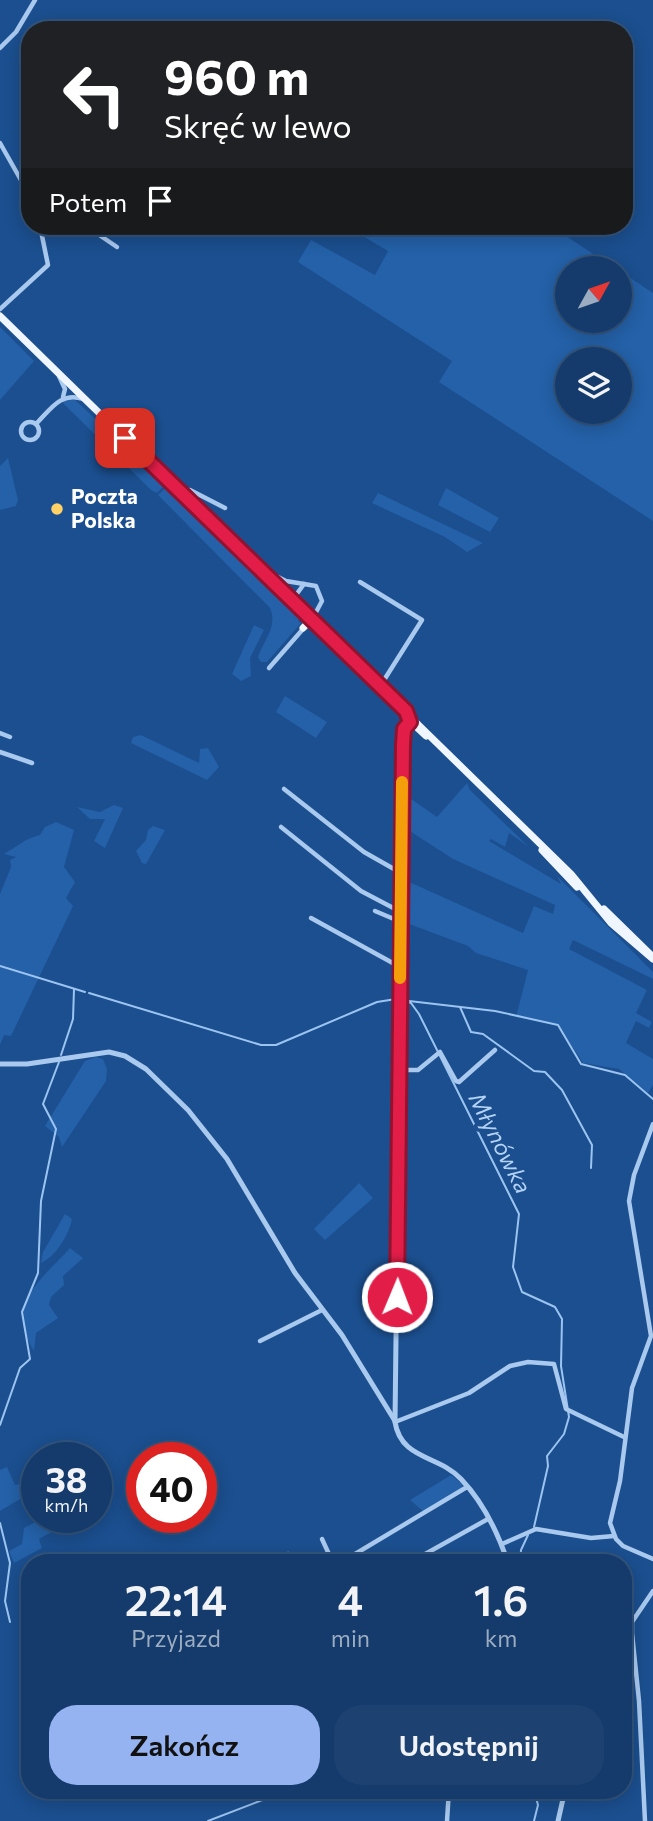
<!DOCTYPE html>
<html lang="pl">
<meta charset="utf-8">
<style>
:root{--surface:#143b6b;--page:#1d4271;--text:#f1f3f6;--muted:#9dadc1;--line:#33557e;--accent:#95b2f1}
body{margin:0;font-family:Commissioner,sans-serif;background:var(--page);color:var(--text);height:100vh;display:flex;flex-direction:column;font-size:26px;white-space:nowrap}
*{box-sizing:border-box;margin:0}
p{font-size:23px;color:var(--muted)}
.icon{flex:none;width:38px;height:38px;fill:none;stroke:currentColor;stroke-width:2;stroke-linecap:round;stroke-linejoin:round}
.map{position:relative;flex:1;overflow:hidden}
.side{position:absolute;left:21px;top:1554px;width:611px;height:245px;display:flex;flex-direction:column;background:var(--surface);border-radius:28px;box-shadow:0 4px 18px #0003,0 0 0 2px var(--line)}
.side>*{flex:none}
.hud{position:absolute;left:21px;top:21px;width:612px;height:214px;border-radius:28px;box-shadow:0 4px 18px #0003,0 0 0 2px var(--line);background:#202124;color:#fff;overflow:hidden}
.needle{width:46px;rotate:50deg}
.tools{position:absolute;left:555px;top:256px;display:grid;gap:14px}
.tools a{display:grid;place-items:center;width:77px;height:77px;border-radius:50%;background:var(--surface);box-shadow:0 4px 18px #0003,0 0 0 2px var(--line);font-size:35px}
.speed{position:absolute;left:21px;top:1442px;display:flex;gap:14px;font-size:35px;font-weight:700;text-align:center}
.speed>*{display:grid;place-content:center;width:91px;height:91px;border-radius:50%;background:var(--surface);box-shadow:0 4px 18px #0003,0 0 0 2px var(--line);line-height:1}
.speed small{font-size:18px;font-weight:400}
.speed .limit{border:10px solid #d22;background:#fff;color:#111}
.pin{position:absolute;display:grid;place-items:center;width:60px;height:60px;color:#fff;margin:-30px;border-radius:14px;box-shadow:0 4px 10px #0006}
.me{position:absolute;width:77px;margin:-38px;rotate:1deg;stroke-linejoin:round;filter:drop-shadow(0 0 5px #0008)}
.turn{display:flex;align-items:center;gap:24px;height:147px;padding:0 28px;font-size:32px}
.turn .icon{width:91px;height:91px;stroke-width:2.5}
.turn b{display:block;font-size:49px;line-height:60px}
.then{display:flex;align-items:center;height:66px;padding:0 28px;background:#0003;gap:14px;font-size:26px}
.eta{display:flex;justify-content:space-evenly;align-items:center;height:119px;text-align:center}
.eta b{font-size:42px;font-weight:600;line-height:49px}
.primary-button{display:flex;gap:14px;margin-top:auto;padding:14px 28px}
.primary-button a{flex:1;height:80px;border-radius:28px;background:var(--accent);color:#111;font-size:28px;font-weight:600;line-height:80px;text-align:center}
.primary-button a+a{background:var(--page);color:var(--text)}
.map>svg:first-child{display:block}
.green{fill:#2461a8;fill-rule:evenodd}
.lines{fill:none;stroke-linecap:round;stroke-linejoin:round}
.stream{stroke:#9cc4f0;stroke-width:2}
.minor{stroke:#a9c9ee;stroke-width:4.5}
.tertiary{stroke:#a9c9ee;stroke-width:5}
.primary{stroke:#f0f6ff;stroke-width:7}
.route-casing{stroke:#92132f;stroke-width:18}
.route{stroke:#e11d48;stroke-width:12}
.slow{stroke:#f59e0b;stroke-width:12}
.poi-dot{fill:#ffd166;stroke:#1b4f8f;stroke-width:2.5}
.labels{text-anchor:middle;stroke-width:7;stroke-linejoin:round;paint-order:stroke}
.poi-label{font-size:21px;font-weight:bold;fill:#fff;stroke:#1b4f8f;text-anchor:start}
.water-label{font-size:23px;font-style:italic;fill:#b5d3f5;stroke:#1b4f8f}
</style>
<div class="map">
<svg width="653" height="1821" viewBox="0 0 653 1821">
<rect width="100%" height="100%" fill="#1b4f8f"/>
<g class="green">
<path d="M 346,226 L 551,226 L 614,268 L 567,268 L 567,320 L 620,320 L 620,271 L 653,293 L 653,521 L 439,382 L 452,361 L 298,262 L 311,240 L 375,275 L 388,251 ZM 567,359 L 620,359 L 620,411 L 567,411 Z"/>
<polygon points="0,327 34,361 0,400"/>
<polygon points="66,399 75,400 147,467 163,487 157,493 151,490 63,403"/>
<polygon points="8,458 18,500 16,506 0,510 0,466"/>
<path d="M 165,488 L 300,618 L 298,621 L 301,623 L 267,662 L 261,662 L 258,657 C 264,639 278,627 270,608 L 158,495 Z"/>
<polygon points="446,488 499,518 490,532 438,505"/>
<polygon points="378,493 483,543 467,552 445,537 372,503"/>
<polygon points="254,625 264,630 250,658 251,676 241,681 232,674"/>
<polygon points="285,696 327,722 316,738 276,712"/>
<polygon points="141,735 199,763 200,749 208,748 219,767 207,780 131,743 133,737"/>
<polygon points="467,783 470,790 529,847 509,833 505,847 491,839 489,841 561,884 557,876 653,972 653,979 573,940 569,949 647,990 636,1013 652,1022 649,1028 636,1021 626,1043 653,1059 653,1085 648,1093 619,1069 583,1063 558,1025 516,1017 528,970 476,953 468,946 404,922 407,881 523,933 534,906 553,914 555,905 453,859 405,828 407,796 437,817"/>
<polygon points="114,805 123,808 105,848 94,841 105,819 90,819 77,807 100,812"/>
<path d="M 56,822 L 74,830 L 64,867 L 75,882 L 66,898 L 73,906 L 11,1036 L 4,1035 L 0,1045 L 0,894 L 11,867 L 10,860 L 16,857 L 4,854 C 20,845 22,840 40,835 L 45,827 Z"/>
<polygon points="153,826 165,830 146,864 142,863 136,851 146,840 148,830"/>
<polygon points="96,1057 103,1059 107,1069 106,1081 62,1147 59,1137 45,1126 85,1061"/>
<polygon points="359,1183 373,1198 325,1240 314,1229"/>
<path d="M 65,1214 L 72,1219 C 69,1235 56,1256 41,1263 L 43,1252 Z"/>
<path d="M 70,1248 L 83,1258 L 63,1276 L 64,1285 L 51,1297 L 49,1305 L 58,1318 L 36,1333 L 34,1351 C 4,1305 41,1280 70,1248 Z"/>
<polygon points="7,1467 15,1485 36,1481 37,1489 0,1511 0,1470"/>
<polygon points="451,1475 463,1485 461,1489 423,1511 410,1500"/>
<polygon points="45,1517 77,1518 39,1539 42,1548 14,1563 9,1551 22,1544 24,1528"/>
</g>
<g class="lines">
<g class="stream">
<polyline points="0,966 85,992"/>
<polyline points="89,993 261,1045 276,1045 377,1002 396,999"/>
<polyline points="403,1000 411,1003 419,1014 519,1214 513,1267 522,1292 555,1307 562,1319 561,1366 569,1417 564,1434 547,1456 548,1466 534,1527"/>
<polyline points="409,1001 495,1011 558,1025 581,1064 625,1075 653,1099"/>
<polyline points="460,1007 471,1032 483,1034 534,1071 545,1072 562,1090 592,1145 591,1168"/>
<polyline points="61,1055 73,1019 74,989"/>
<polyline points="0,1425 20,1368 30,1359 22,1312 38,1273 41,1201 56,1129 43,1104 59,1062"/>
<polyline points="0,1523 10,1563 5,1601 10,1622"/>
<polyline points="520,1563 521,1550 528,1535"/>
<polyline points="208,1821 265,1799 273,1790"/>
<polyline points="534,1821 538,1805 534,1790"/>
</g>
<g class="minor">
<polyline points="0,48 16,32 35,0"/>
<polyline points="0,143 30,196"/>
<polyline points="86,226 117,247"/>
<polyline points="0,309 48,265 40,226"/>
<polyline points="59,376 65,389 63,397"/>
<circle cx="30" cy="431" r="9"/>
<path d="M 36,424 C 50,410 61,391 83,399"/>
<polyline points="182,494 190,490 225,508"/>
<polyline points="262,569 286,581 316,586 322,601 315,614"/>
<polyline points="360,582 422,620 379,688"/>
<polyline points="301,606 296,595 304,584"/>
<polyline points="269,668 303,629"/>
<polyline points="0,733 10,737"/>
<polyline points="0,752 32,763"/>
<polyline points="284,789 364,852 401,873"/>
<polyline points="281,827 361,891 399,911"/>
<polyline points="375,911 401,922"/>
<polyline points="311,918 400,967"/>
<polyline points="398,1070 418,1070 440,1052 456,1081 459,1082 495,1050"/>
<polyline points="653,1124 634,1175 629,1201 651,1336 632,1388 620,1481 610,1523 616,1539 623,1546 653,1559"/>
<polyline points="260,1341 322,1310"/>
<polyline points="395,1422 469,1393 510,1366 528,1362 554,1364 566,1409 624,1437"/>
<polyline points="322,1539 333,1563"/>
<polyline points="502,1544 536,1529 591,1538 614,1536"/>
<polyline points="288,1554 293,1563"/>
<polyline points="340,1563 467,1487"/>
<polyline points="409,1563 488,1519"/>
<polyline points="623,1617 632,1622"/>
<polyline points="447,1821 449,1790"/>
<polyline points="645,1821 639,1701 632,1633 632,1622 653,1591"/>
</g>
<g class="tertiary">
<path d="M 409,722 L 404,729 L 403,745 L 395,1422 C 401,1460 439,1455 461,1479 C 483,1502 498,1533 508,1563"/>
<polyline points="0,1064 27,1064 109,1052 125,1056 146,1069 188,1110 227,1159 295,1273 342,1335 395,1421"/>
<polyline points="558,1821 565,1790"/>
</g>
<g class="primary">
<polyline points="0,316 571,874 611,923 653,959"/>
<polyline points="303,628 306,625"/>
<polyline points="394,706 426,736"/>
<polyline points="542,850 577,887"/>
<polyline points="604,909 651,955"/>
</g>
</g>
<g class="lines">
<g class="route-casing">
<polyline id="route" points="125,438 406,711 410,722 404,729 403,745 397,1297"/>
</g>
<use href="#route" class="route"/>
<polyline class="slow" points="400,978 402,782"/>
</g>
<circle class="poi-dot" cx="57" cy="509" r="7"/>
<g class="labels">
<g class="poi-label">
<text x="71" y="504">Poczta<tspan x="71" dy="24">Polska</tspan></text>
</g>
<g class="water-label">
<text transform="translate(500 1143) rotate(63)" y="8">Młynówka</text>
</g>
</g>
</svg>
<div class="tools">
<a><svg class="needle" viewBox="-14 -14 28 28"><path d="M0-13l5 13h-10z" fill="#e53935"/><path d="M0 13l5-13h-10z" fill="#9dadc1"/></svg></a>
<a><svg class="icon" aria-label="layers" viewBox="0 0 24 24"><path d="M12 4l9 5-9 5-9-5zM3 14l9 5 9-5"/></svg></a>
</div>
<div class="speed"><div>38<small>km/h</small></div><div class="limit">40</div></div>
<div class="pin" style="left:125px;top:438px;background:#d93025"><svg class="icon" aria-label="arrive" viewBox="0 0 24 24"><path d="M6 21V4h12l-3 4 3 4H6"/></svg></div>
<svg class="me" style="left:397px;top:1297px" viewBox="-20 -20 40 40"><circle r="17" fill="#e11d48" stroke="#fff" stroke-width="3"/><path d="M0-11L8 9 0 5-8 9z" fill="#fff"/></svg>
<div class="hud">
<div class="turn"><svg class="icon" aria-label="left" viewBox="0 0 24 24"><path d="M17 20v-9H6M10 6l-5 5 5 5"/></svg><div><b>960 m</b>Skręć w lewo</div></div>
<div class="then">Potem<svg class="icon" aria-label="arrive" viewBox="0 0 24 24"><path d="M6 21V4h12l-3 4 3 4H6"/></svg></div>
</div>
<section class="side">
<div class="eta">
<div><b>22:14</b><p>Przyjazd</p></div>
<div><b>4</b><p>min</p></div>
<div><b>1.6</b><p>km</p></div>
</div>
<div class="primary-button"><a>Zakończ</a><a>Udostępnij</a></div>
</section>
</div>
